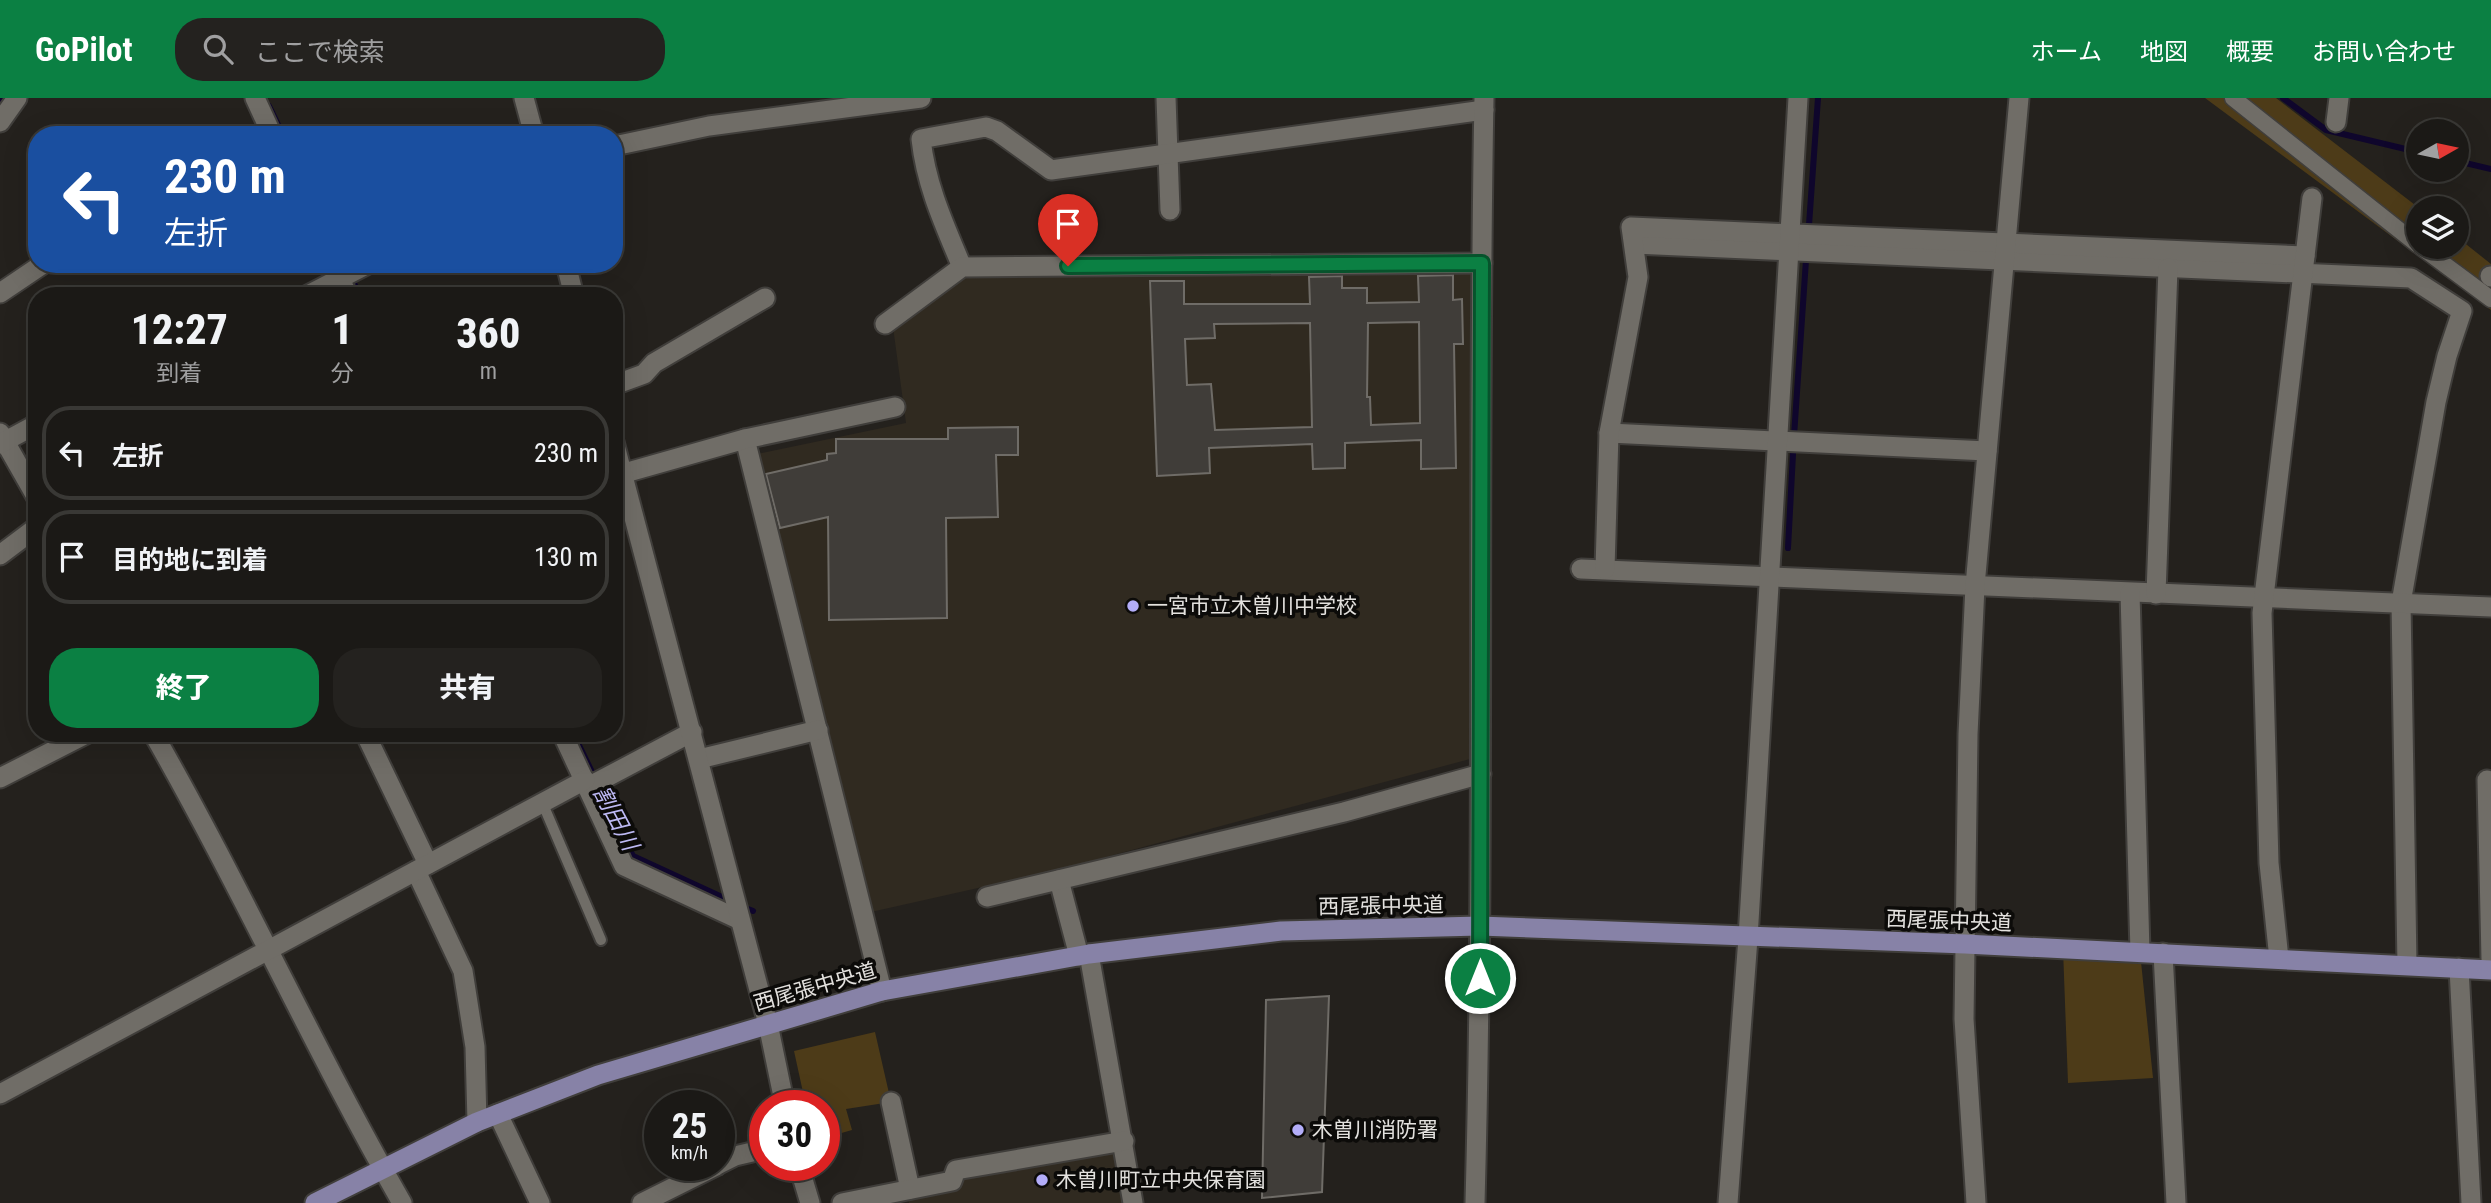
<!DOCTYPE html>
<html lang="ja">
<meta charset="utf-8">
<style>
:root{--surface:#1b1916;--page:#24221f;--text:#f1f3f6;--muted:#a0a0a1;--line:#393835;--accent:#0b8043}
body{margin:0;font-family:"Roboto Condensed","Noto Sans JP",sans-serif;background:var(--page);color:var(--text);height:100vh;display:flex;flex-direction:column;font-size:26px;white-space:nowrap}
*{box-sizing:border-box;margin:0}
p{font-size:23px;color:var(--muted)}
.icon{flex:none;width:38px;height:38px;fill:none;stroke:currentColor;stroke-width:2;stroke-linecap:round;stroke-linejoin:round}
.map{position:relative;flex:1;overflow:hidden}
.details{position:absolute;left:28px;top:189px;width:595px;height:455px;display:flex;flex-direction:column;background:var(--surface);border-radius:28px;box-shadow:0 7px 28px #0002,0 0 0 2px var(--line)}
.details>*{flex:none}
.banner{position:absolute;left:28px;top:28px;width:595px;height:147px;border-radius:28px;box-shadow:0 7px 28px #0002,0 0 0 2px var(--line);background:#1a4fa0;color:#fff;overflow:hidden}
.needle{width:46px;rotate:81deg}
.controls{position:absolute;left:2406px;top:21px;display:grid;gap:14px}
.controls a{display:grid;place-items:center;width:63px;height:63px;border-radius:50%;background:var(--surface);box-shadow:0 7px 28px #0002,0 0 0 2px var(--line);font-size:35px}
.speed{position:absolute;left:644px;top:992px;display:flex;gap:14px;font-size:35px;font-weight:700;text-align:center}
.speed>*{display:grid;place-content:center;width:91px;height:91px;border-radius:50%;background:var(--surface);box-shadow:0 7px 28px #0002,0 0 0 2px var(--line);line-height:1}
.speed small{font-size:18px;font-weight:400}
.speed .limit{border:10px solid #d22;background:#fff;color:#111}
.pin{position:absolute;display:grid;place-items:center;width:60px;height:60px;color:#fff;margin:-72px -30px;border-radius:50% 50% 50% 0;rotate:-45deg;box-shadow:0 0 7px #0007}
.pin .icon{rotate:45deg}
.me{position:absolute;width:77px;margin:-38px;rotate:0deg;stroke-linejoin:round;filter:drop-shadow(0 0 5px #0008)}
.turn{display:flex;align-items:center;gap:24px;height:147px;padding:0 21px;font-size:32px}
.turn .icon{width:91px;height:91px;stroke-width:2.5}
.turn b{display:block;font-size:49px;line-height:60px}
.eta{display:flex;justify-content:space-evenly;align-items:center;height:119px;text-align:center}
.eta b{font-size:42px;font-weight:800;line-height:49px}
.primary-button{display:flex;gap:14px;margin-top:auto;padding:14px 21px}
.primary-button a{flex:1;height:80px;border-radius:28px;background:var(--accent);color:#fff;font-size:28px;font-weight:800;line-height:80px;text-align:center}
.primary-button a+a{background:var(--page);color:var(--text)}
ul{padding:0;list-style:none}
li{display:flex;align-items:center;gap:21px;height:94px;margin:0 14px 10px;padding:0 7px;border:4px solid var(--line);border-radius:28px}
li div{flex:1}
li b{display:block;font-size:26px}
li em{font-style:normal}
header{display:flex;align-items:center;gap:42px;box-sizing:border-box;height:98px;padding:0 35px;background:var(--accent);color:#fff}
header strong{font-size:33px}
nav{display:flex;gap:38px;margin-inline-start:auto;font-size:24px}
.search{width:490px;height:63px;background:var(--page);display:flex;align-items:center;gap:18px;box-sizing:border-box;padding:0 24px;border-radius:28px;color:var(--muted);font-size:26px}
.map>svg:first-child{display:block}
.built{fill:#302a20}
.green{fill:#4d3b18}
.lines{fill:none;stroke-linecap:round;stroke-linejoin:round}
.stream{stroke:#0f062c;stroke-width:6}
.building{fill:#403d39;stroke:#6f6c67;stroke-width:2;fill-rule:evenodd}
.service-casing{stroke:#403e3b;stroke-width:14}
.pedestrian-casing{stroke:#403e3b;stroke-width:19}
.minor-casing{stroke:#403e3b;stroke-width:23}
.tertiary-casing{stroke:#403e3b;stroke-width:23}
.primary-casing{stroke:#403e3b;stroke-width:23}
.service{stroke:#706d67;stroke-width:10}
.pedestrian{stroke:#706d67;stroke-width:16}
.minor{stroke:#706d67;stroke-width:19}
.tertiary{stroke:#706d67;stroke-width:19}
.primary{stroke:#8782a7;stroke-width:19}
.route-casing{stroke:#07532c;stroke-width:18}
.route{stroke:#0b8043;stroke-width:12}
.poi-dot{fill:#b3adf9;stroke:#0c0b09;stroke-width:2.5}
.labels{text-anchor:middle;stroke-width:7;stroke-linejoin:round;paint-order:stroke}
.poi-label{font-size:21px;fill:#e3e1de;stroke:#0c0b09;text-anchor:start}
.street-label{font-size:21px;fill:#e3e1de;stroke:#0c0b09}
.water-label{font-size:23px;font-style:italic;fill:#bdb9f4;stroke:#0c0b09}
</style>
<header>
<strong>GoPilot</strong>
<div class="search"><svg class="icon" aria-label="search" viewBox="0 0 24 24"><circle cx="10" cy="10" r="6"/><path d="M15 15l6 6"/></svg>ここで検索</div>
<nav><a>ホーム</a><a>地図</a><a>概要</a><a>お問い合わせ</a></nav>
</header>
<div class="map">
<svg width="2491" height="1105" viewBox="0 0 2491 1105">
<rect width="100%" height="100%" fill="#24211d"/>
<g class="built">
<polygon points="1472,173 1470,661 1054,773 871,814 757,356 906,325 893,229 968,175"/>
<polygon points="1115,1049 1124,1105 909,1105 908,1098 960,1088 966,1076"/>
</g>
<g class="green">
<polygon points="2205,0 2276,0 2419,110 2418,149 2457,149 2457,139 2491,166 2491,212"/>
<polygon points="2063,851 2140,854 2153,980 2068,985"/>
<polygon points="875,934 891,1004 846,1011 852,1032 824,1040 824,1008 806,1008 794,953"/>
</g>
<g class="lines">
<g class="stream">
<polyline points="2283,0 2326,32 2418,54"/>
<polyline points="0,5 4,0"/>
<polyline points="269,8 283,37"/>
<polyline points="2457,63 2491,71"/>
<polyline points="1809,127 1818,0"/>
<polyline points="345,166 360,198"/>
<polyline points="1794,338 1806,162"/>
<polyline points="1788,450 1793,356"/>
<polyline points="573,635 633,758 722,799"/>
<polyline points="748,811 753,813"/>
</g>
</g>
<g class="building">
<path d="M 1453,177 L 1453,202 L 1462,201 L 1463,246 L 1454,246 L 1456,370 L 1421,371 L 1421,342 L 1345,345 L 1345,370 L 1313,371 L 1312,346 L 1209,350 L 1210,375 L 1157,378 L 1150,183 L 1184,183 L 1184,206 L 1310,206 L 1309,179 L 1342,178 L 1342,190 L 1367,190 L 1367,205 L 1419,204 L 1418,178 ZM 1419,224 L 1420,325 L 1371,327 L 1370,299 L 1367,299 L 1368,225 ZM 1310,225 L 1312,329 L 1215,332 L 1211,286 L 1187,287 L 1185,241 L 1215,240 L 1214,226 Z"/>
<polygon points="1018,329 1018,357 996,357 998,419 946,420 947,520 829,522 828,419 780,430 766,376 827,362 827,356 836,355 836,341 948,341 948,330"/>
<polygon points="1329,898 1322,1094 1262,1100 1266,902"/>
</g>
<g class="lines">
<g class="service-casing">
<polyline id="service" points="542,704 601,842"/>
</g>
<g class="pedestrian-casing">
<g id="pedestrian">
<polyline points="2233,0 2418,147"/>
<polyline points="2421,149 2491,201"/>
</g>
</g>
<g class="minor-casing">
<g id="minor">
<polyline points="255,0 272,37"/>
<polyline points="1166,0 1170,112"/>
<polyline points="0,24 17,0"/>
<polyline points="2336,24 2339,0"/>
<polyline points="614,48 709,28 921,0"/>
<polyline points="1634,146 2411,180 2462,213 2447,258 2436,304 2401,505 2407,867"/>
<polyline points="333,166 348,198"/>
<path d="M 962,169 C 944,126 926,87 921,41 L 986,29 L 997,33 L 1051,72 L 1484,12"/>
<polyline points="2490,178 2491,179"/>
<polyline points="0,195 43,166"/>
<polyline points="306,198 368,166"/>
<polyline points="885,226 962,169 1482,165"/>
<polyline points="614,287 644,276 654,265 765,200"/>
<polyline points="0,335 37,400"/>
<polyline points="1609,335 1987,353"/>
<polyline points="745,341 882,893"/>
<polyline points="0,346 37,326"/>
<polyline points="614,378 745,341 895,309"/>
<polyline points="0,457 37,429"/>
<polyline points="1581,471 2491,509"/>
<polyline points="1605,471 1609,335 1638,179 1631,129 2305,158"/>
<polyline points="2130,495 2140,854"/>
<polyline points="2156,496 2168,170"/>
<path d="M 153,635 C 241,789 314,951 402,1105"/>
<polyline points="365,635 428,766"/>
<polyline points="562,635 624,768 740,822"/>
<polyline points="699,661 818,632"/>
<polyline points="0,680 88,635"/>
<polyline points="2487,682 2491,861"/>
<polyline points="588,689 692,634"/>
<polyline points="416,773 463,873 475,949 477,1024"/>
<polyline points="1059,782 1079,858"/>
<polyline points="987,799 1344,714 1481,676"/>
<polyline points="2163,855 2176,1105"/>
<polyline points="1089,856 1133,1105"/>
<polyline points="2279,861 2269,765 2262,515 2312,100"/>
<polyline points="2459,870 2471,1105"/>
<polyline points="768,926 785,1008"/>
<polyline points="0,996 585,682"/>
<polyline points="891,1004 910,1091"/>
<polyline points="498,1016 540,1105"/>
<polyline points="719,1066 735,1058 765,1051"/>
<polyline points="799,1068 810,1105"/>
<polyline points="642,1105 716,1068"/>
<polyline points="842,1105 952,1083 956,1072 1124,1043"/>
<path d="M 1475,1105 C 1485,737 1477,368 1484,0"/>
<polyline points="1728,1105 1748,840 1798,0"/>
<polyline points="1976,1105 1964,921 1968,636 1975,488 2019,0"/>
</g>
</g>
<g class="tertiary-casing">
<g id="tertiary">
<polyline points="524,0 534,37"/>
<polyline points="566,166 574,198"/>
<polyline points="614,344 768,926"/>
</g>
</g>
<g class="primary-casing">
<polyline id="primary" points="315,1105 477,1024 598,977 882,893 1089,856 1281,833 1480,828 1965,846 2491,872"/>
</g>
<use href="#service" class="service"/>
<use href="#pedestrian" class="pedestrian"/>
<use href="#minor" class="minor"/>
<use href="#tertiary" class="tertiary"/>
<use href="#primary" class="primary"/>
</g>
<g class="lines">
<g class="route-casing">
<polyline id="route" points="1068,168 1482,165 1480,880"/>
</g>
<use href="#route" class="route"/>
</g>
<g class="poi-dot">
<circle cx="1133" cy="508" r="7"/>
<circle cx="1298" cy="1032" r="7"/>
<circle cx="1042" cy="1082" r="7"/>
</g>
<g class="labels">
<g class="poi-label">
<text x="1147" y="515">一宮市立木曽川中学校</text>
<text x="1312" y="1039">木曽川消防署</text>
<text x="1056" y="1089">木曽川町立中央保育園</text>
</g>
<g class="street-label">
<text transform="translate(1381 808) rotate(-1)" y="7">西尾張中央道</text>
<text transform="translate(1949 823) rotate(2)" y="7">西尾張中央道</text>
<text transform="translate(815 889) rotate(-16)" y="7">西尾張中央道</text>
</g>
<g class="water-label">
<text transform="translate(616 720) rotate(62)" y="8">割田川</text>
</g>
</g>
</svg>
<div class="controls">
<a><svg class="needle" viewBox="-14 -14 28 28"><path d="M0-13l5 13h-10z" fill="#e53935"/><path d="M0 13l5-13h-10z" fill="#a0a0a1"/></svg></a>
<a><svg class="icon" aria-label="layers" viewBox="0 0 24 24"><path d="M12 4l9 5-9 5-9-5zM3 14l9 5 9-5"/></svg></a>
</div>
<div class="speed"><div>25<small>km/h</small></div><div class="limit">30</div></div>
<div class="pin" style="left:1068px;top:168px;background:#d93025"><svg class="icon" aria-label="arrive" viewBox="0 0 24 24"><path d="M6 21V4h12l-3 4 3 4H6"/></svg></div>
<svg class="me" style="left:1480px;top:880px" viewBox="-20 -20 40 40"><circle r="17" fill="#0b8043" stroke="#fff" stroke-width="3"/><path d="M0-11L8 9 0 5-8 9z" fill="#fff"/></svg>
<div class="banner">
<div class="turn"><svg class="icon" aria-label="left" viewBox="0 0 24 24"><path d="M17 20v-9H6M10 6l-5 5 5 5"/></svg><div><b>230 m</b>左折</div></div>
</div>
<section class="details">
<div class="eta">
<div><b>12:27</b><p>到着</p></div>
<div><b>1</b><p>分</p></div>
<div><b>360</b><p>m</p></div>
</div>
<ul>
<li><svg class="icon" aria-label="left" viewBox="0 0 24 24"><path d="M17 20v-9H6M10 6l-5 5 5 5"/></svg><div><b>左折</b></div><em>230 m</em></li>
<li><svg class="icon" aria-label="arrive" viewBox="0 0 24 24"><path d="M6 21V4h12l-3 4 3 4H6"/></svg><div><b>目的地に到着</b></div><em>130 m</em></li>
</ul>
<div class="primary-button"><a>終了</a><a>共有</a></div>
</section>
</div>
